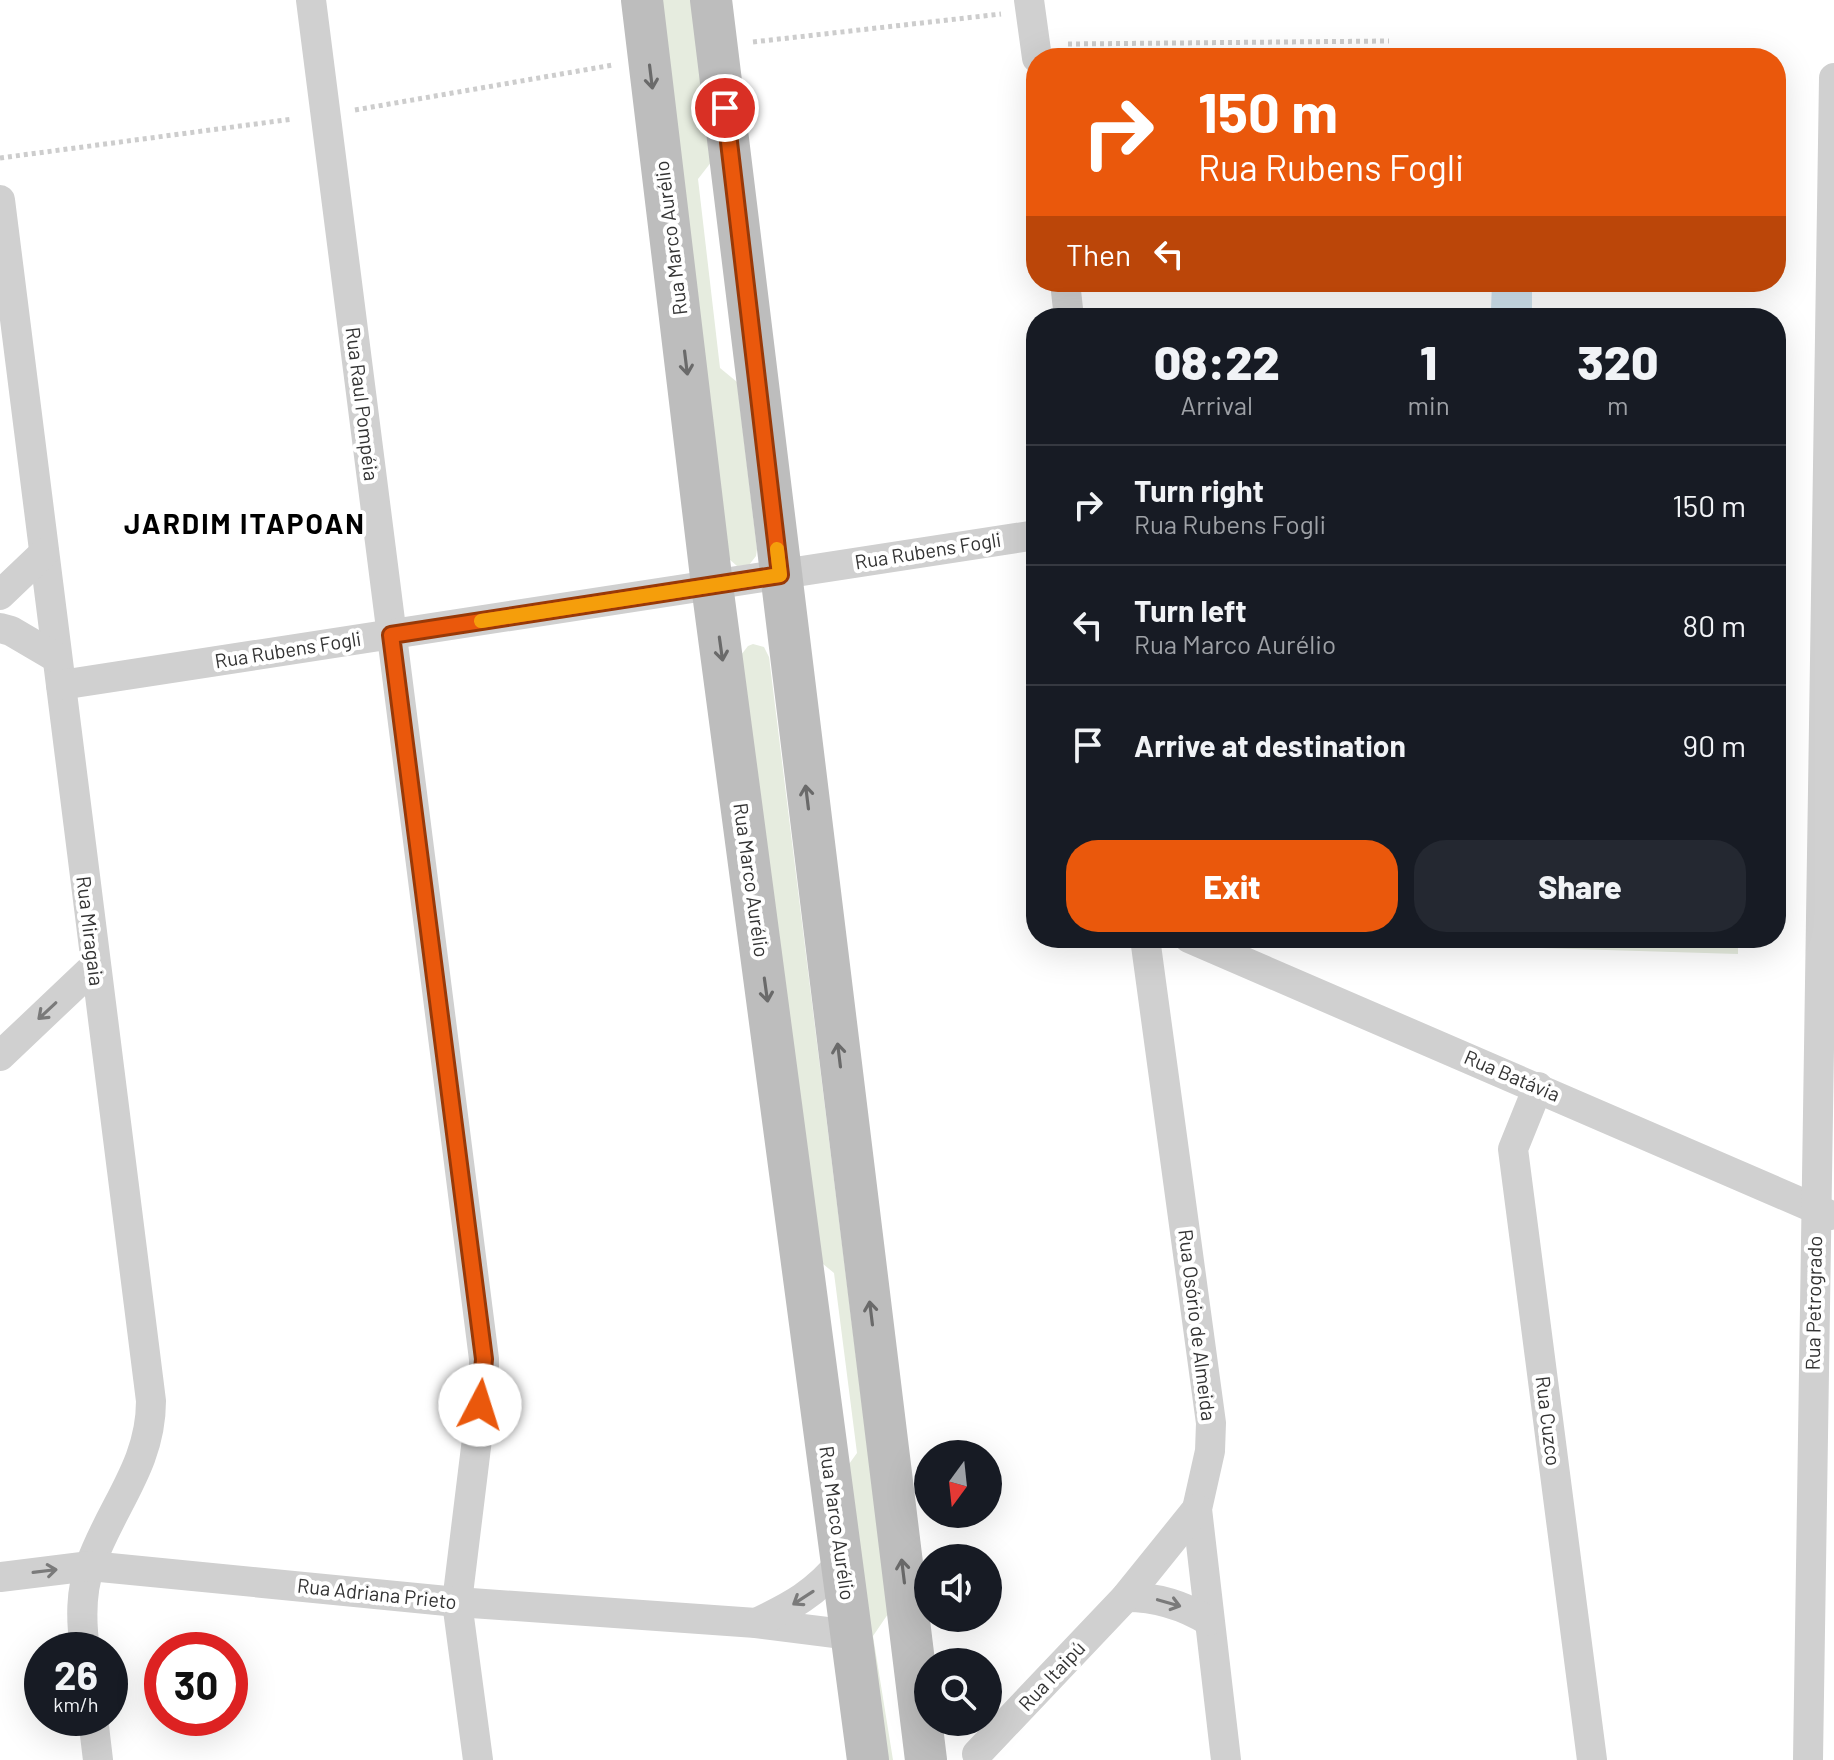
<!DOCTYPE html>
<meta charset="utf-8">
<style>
:root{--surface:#171b24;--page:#242831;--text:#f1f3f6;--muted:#9ea1a6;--line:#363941;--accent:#ea580c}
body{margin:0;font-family:Barlow,sans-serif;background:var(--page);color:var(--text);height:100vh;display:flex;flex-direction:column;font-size:30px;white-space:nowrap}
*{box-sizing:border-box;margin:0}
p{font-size:26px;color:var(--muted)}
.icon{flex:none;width:44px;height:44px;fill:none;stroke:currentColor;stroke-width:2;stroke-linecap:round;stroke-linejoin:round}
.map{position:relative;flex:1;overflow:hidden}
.side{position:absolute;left:1026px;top:308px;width:760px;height:640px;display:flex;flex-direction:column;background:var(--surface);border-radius:32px;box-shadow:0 8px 32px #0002}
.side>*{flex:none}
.top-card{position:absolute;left:1026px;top:48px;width:760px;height:244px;border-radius:32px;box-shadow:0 8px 32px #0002;background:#ea580c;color:#fff;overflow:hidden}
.needle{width:52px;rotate:195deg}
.tools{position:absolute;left:914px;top:1440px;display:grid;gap:16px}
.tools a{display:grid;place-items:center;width:88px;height:88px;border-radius:50%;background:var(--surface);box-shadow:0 8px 32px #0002;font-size:40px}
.speed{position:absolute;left:24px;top:1632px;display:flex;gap:16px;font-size:40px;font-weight:700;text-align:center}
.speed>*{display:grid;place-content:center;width:104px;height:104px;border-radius:50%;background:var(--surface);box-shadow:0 8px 32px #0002;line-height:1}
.speed small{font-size:20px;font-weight:400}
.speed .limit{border:12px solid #d22;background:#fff;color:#111}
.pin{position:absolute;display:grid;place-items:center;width:68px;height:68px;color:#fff;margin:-34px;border:4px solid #fff;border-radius:50%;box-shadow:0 2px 8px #0007}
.me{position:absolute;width:88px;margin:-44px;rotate:5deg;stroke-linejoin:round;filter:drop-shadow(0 0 6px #0008)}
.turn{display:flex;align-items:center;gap:28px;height:168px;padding:0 40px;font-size:36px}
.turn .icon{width:104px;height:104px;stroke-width:2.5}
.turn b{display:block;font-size:56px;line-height:68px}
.then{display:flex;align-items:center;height:76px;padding:0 40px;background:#0003;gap:16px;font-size:30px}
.eta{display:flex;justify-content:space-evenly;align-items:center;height:136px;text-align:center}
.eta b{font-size:48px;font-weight:800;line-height:56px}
.cta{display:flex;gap:16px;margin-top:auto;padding:16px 40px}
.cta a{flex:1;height:92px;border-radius:32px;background:var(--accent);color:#fff;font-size:32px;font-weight:800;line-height:92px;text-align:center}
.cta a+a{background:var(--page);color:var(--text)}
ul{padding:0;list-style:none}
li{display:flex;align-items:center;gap:24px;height:120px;padding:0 40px;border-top:2px solid var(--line)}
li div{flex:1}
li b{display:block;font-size:30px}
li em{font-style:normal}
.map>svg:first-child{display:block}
.green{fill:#e6ecdf}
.water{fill:#cfe2ee}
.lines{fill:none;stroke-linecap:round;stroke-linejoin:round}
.path{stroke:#cdcdcd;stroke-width:5;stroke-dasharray:4 4;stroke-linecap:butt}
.street{stroke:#d0d0d0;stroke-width:30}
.secondary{stroke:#bdbdbd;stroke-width:42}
.oneway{stroke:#6a6a6a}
.oneway2{stroke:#7a7a7a}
.route-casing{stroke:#983908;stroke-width:20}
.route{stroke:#ea580c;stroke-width:14}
.slow{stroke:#f59e0b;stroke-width:14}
.labels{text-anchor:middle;stroke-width:8;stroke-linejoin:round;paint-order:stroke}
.street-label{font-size:20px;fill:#333;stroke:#fff}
.district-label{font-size:28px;font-weight:bold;letter-spacing:2px;fill:#000;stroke:#fff}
</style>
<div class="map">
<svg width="1834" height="1760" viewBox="0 0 1834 1760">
<rect width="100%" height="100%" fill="#fff"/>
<g class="green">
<polygon points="661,0 693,0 712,161 698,179 720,368 737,382 757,549 756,556 749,565 737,566 728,558"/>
<polygon points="753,644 764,647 769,657 888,1614 873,1636 893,1760 884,1760 844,1471 857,1453 834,1273 817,1259 741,655 748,646"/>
<polygon points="1438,938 1738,938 1738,954 1438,945"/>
</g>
<polygon class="water" points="1492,282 1532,282 1532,310 1491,310"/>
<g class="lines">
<g class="path">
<polyline points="753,42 1001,14"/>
<polyline points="1068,44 1389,41"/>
<polyline points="355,110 613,65"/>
<polyline points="0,158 293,119"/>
</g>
<g class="street">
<polyline points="311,0 484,1359 484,1382 457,1602 478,1760"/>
<polyline points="1029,0 1037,58"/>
<path d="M 0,200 L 151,1401 C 151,1465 112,1505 91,1563 C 80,1591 81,1621 85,1650"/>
<polyline points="1065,282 1069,318"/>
<polyline points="0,595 44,553"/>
<polyline points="0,628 11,631 57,658"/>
<polyline points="61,685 1036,535"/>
<polyline points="1145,938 1211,1423 1210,1451 1197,1509 1226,1760"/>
<polyline points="1189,938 1830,1215"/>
<polyline points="0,1056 95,966"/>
<polyline points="1538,1087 1513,1149 1592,1760"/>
<polyline points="0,1577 90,1566 457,1602 756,1623 851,1635"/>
<path d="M 1126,1597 C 1157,1597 1183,1605 1209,1621"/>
<path d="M 756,1623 C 792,1606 816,1593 842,1561"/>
<polyline points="93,1718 98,1760"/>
<polyline points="977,1754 1126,1597 1197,1509"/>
<polyline points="1808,1760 1834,78"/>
</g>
<g class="secondary">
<polyline points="642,0 712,585 868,1760"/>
<polyline points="711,0 926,1760"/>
</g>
</g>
<defs><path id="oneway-shaft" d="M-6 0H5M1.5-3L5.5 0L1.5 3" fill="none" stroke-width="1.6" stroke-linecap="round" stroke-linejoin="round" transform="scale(2)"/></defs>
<g class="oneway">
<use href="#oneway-shaft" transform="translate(651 77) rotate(83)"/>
<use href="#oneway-shaft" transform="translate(686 363) rotate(83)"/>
<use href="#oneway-shaft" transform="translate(721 649) rotate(82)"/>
<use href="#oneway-shaft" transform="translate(807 797) rotate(-97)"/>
<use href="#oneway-shaft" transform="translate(766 990) rotate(82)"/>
<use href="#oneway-shaft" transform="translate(839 1055) rotate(-97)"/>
<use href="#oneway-shaft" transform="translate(871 1313) rotate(-97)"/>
<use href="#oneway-shaft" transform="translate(903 1571) rotate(-97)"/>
</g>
<g class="oneway2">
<use href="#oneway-shaft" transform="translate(47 1011) rotate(137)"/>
<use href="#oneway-shaft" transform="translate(45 1571) rotate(-7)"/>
<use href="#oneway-shaft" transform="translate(803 1598) rotate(147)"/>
<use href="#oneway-shaft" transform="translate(1169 1603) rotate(16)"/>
</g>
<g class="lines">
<g class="route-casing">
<polyline id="route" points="480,1405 484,1359 391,635 780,575 725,108"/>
</g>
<use href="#route" class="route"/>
<polyline class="slow" points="481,621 780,575 777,549"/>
</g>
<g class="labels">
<g class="street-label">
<text transform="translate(671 238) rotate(-97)" y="7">Rua Marco Aurélio</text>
<text transform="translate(362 404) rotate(83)" y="7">Rua Raul Pompéia</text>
<text transform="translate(928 551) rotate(-9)" y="7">Rua Rubens Fogli</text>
<text transform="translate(288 650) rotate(-9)" y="7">Rua Rubens Fogli</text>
<text transform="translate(751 880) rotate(82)" y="7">Rua Marco Aurélio</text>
<text transform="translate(90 931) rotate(83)" y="7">Rua Miragaia</text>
<text transform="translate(1512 1076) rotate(23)" y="7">Rua Batávia</text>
<text transform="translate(1814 1303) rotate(-89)" y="7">Rua Petrogrado</text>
<text transform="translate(1197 1325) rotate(83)" y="7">Rua Osório de Almeida</text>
<text transform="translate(1548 1421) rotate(83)" y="7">Rua Cuzco</text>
<text transform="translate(837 1523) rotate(82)" y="7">Rua Marco Aurélio</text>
<text transform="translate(377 1594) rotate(6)" y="7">Rua Adriana Prieto</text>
<text transform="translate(1052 1676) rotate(-47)" y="7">Rua Itaipú</text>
</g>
<g class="district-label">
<text x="245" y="534">JARDIM ITAPOAN</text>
</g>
</g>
</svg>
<div class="tools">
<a><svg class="needle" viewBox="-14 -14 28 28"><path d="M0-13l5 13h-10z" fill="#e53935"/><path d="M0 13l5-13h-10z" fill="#9ea1a6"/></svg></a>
<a><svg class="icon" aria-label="sound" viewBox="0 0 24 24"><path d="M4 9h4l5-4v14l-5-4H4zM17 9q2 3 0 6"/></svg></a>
<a><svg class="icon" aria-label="search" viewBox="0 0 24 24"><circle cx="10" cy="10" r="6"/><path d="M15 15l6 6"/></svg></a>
</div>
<div class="speed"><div>26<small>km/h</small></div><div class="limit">30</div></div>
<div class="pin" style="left:725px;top:108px;background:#d93025"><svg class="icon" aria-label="arrive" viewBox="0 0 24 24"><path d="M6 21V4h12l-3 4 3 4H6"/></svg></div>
<svg class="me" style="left:480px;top:1405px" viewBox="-20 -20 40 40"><circle r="19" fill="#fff"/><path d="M0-13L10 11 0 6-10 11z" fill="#ea580c"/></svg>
<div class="top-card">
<div class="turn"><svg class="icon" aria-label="right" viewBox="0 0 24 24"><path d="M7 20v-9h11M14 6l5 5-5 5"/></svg><div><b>150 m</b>Rua Rubens Fogli</div></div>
<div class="then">Then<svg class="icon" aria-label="left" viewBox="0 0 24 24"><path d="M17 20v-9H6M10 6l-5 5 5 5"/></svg></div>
</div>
<section class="side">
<div class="eta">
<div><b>08:22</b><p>Arrival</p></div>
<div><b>1</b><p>min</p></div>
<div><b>320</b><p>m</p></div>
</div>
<ul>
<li><svg class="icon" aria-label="right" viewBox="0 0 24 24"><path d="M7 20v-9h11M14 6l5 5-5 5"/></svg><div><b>Turn right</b><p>Rua Rubens Fogli</p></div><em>150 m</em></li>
<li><svg class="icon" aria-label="left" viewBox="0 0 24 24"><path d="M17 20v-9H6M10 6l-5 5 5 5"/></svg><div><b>Turn left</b><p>Rua Marco Aurélio</p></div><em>80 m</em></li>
<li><svg class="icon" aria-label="arrive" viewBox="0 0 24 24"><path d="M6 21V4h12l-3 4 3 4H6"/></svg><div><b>Arrive at destination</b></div><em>90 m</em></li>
</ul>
<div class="cta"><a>Exit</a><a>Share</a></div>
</section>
</div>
